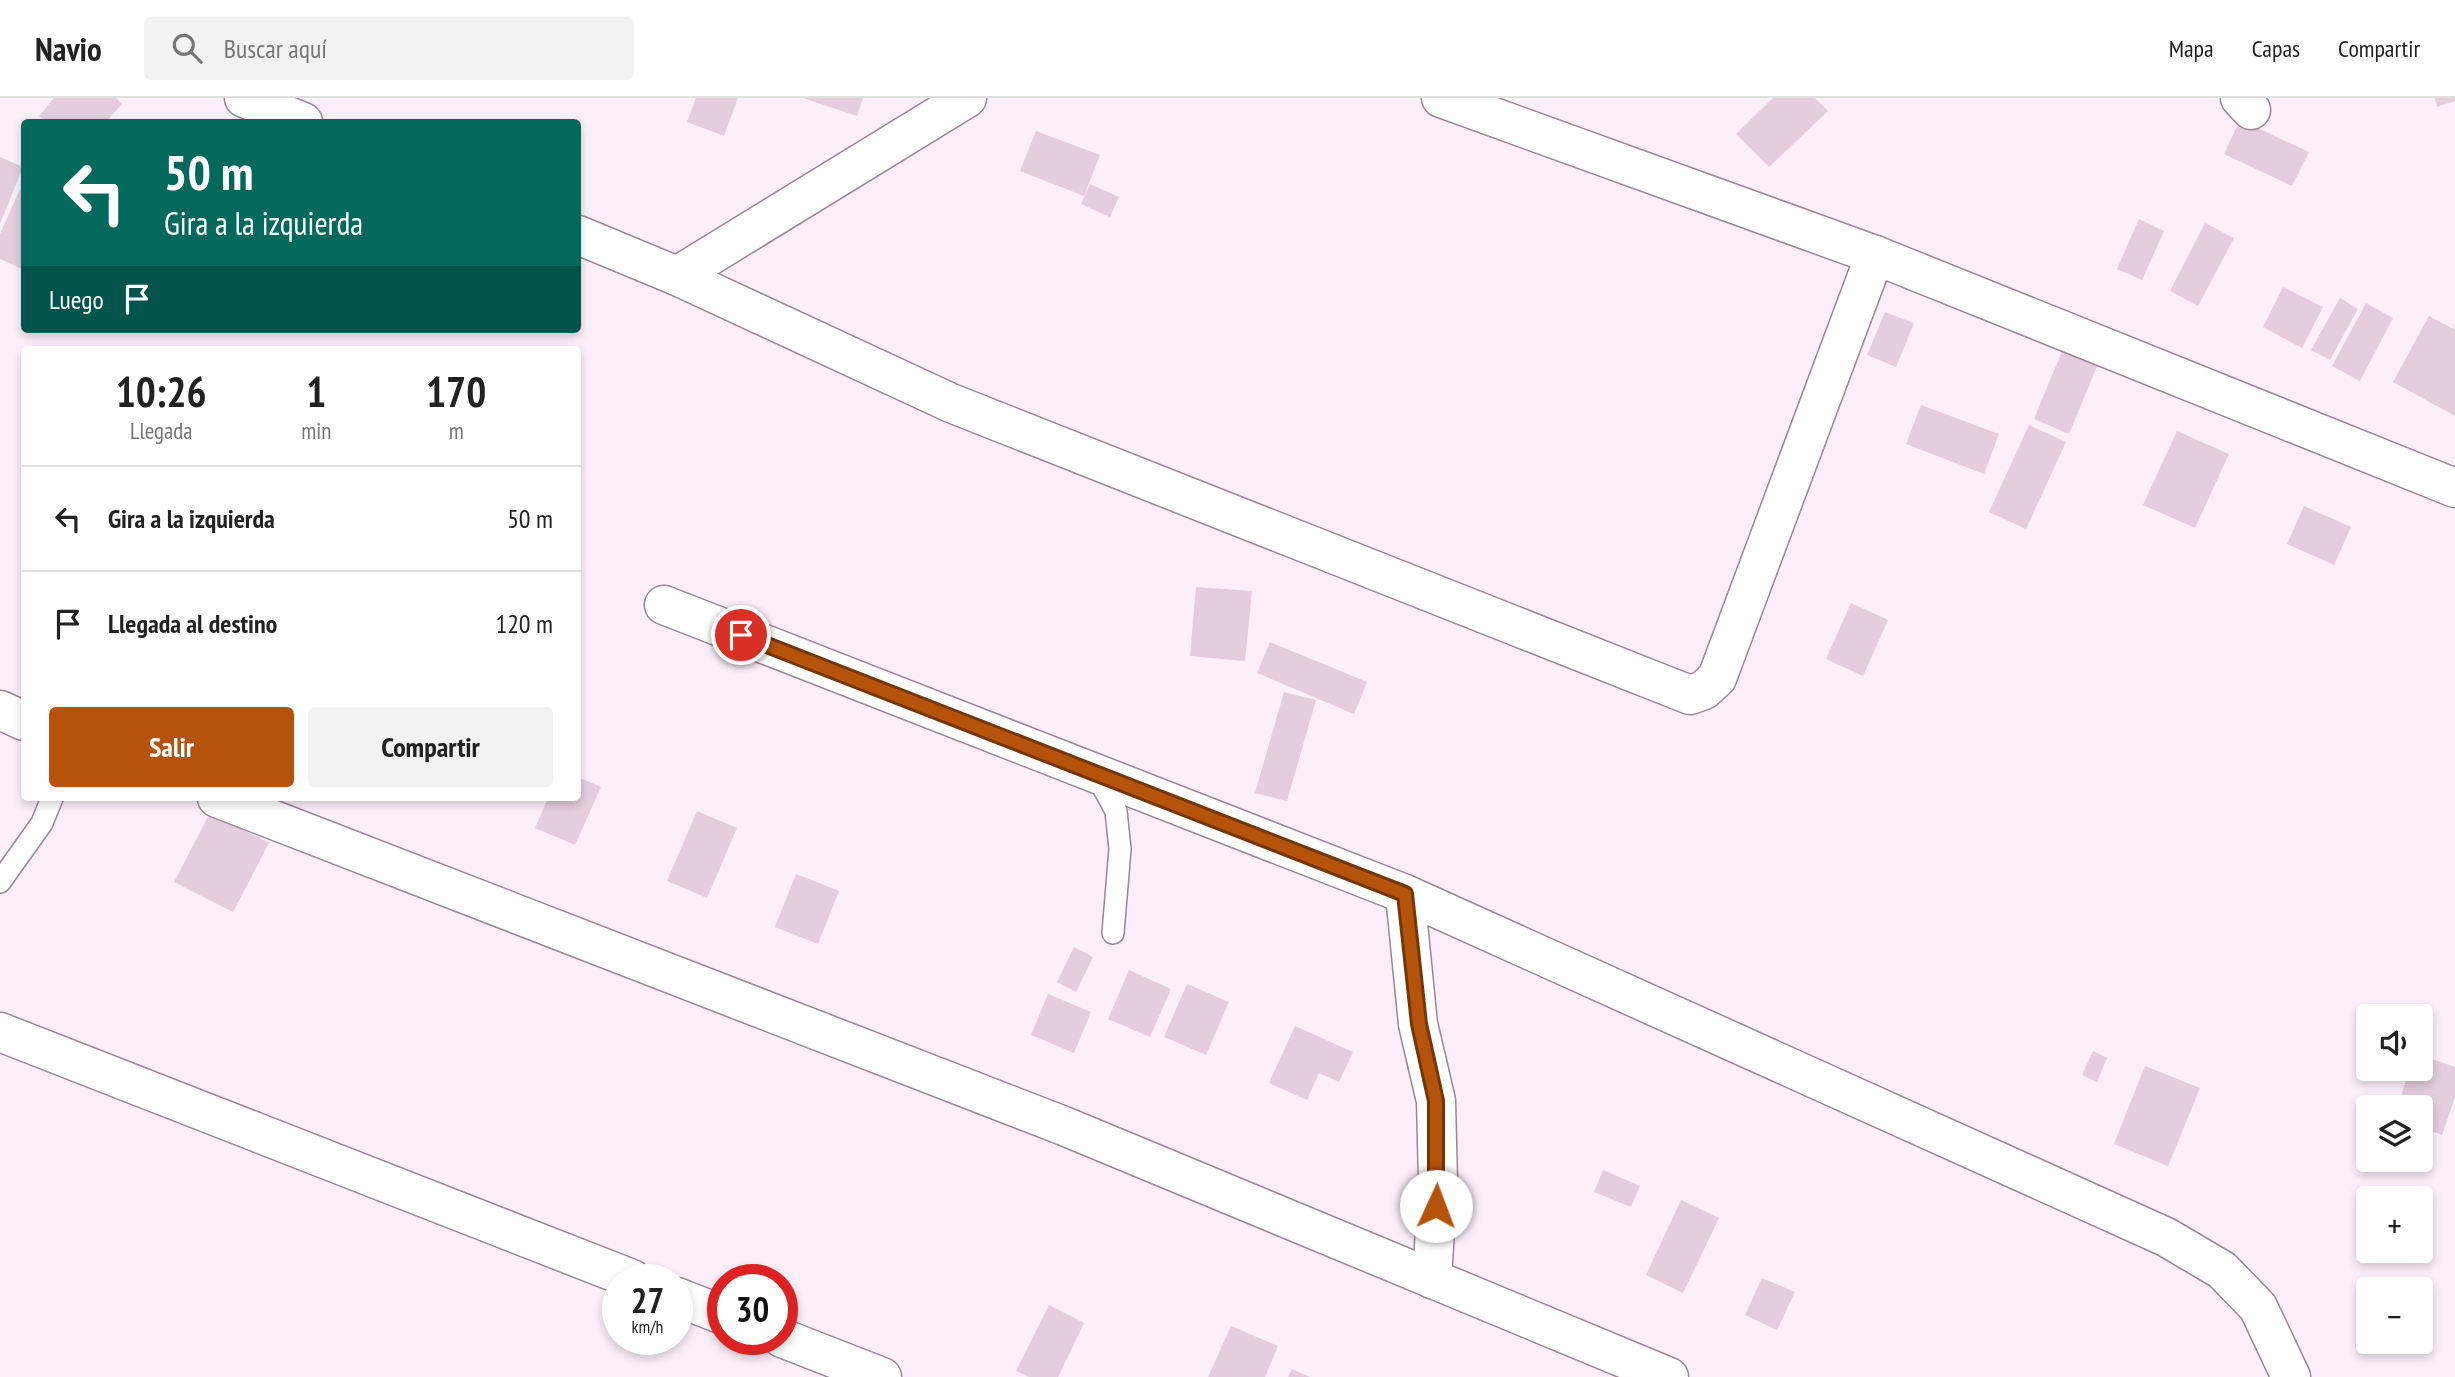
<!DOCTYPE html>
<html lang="es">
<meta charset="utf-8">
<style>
:root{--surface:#fff;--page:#f2f2f2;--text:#222;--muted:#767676;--line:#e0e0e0;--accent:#b45309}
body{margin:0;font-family:"PT Sans Narrow",sans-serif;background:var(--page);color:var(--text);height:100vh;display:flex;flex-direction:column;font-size:26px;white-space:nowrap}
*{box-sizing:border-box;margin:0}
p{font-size:23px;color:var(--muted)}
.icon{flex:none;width:38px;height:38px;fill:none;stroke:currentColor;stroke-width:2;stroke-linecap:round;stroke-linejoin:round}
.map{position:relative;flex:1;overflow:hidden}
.drawer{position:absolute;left:21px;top:248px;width:560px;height:455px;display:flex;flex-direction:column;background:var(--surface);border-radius:7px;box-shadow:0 4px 10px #0003}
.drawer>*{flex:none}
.banner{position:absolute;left:21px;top:21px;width:560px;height:214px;border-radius:7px;box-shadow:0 4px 10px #0003;background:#00695c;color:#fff;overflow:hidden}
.controls{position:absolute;left:2356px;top:906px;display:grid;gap:14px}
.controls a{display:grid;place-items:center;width:77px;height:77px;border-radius:7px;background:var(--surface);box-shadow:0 4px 10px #0003;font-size:35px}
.speed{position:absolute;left:602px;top:1166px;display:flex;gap:14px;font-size:35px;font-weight:700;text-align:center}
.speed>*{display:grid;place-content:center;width:91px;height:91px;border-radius:50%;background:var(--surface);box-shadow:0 4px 10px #0003;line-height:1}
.speed small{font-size:18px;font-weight:400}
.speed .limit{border:10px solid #d22;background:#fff;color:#111}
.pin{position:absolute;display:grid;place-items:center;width:60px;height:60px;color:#fff;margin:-30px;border:4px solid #fff;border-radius:50%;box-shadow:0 2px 7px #0007}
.me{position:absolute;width:77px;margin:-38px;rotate:2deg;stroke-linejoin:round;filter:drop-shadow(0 0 5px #0008)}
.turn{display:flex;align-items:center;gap:24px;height:147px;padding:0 28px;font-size:32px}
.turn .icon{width:91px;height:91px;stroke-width:2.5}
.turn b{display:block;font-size:49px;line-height:60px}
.then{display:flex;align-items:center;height:66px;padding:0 28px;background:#0003;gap:14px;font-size:26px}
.eta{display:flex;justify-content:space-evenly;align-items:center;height:119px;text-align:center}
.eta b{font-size:42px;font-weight:600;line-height:49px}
.button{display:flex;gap:14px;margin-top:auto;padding:14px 28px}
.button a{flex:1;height:80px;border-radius:7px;background:var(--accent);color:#fff;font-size:28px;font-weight:600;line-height:80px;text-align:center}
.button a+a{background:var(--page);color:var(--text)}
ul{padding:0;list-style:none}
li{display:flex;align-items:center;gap:21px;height:105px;padding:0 28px;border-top:2px solid var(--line)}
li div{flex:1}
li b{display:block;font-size:26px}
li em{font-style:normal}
header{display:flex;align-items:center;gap:42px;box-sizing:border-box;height:98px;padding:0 35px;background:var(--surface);border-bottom:2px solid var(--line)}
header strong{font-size:33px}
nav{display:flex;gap:38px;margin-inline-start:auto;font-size:24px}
.search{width:490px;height:63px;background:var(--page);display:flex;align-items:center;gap:18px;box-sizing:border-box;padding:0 24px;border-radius:7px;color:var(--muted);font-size:26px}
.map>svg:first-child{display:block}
.building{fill:#e3cdde}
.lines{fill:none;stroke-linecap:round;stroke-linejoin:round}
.service-casing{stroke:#9b8696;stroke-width:24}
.minor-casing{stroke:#9b8696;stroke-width:41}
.service{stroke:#fff;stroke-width:21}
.minor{stroke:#fff;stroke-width:38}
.route-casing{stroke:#753606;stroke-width:18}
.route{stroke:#b45309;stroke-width:12}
</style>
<header>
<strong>Navio</strong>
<div class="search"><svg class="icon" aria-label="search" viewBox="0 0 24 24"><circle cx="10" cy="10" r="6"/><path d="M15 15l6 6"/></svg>Buscar aquí</div>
<nav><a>Mapa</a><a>Capas</a><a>Compartir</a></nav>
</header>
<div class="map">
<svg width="2455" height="1279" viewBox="0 0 2455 1279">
<rect width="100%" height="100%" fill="#fdeffa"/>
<g class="building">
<polygon points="54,0 116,0 122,6 106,24 47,24 39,18"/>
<polygon points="696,0 738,0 724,38 687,24"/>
<polygon points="803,0 863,0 857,18"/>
<polygon points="1773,0 1815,0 1828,13 1769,69 1736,36"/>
<polygon points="2435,0 2455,0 2455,3 2437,9"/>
<polygon points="2240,22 2309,54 2292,88 2224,56"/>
<polygon points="1036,33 1100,57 1084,98 1020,73"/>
<polygon points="0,59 23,69 0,126"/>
<polygon points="1090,86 1119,99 1110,119 1081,106"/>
<polygon points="20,91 24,93 24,172 0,161 0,136"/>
<polygon points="2139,121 2164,133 2142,182 2117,171"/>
<polygon points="2205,125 2234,140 2198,208 2170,193"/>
<polygon points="2283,189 2323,209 2302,250 2263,229"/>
<polygon points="2340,200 2358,211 2330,262 2311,252"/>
<polygon points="2366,205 2393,220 2360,283 2332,268"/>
<polygon points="1885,214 1914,225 1896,269 1867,257"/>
<polygon points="2429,218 2455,232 2455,318 2393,284"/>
<polygon points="2065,246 2100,261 2069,336 2034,321"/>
<polygon points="1921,307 1999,336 1984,376 1906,346"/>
<polygon points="2029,327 2066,344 2026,431 1989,414"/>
<polygon points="2177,333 2229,356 2195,430 2143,407"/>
<polygon points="2304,408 2351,429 2334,467 2287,446"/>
<polygon points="1196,489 1252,493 1245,563 1190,558"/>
<polygon points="1851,505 1888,522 1863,578 1826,561"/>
<polygon points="1270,544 1367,584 1354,616 1257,575"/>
<polygon points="1284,594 1316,602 1287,703 1255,695"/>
<polygon points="578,679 601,689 575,747 535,730 548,700 578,700"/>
<polygon points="697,713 737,730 707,800 667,783"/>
<polygon points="210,715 269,745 233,814 174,784"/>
<polygon points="796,776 839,793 818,846 775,829"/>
<polygon points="1074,849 1093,859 1076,894 1057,884"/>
<polygon points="1129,872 1171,891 1150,939 1108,921"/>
<polygon points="1187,886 1229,904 1206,957 1164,939"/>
<polygon points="1048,896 1091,914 1074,955 1031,937"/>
<polygon points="1295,928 1353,954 1339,984 1319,975 1307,1002 1269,985"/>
<polygon points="2093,953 2107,960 2097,984 2082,977"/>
<polygon points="2420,957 2455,969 2455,999 2442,1037 2420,1029 2420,1010 2397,1010 2410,971 2420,971"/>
<polygon points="2145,968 2200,990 2168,1068 2114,1046"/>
<polygon points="1603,1072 1640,1088 1631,1109 1594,1094"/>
<polygon points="1681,1102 1719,1120 1683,1195 1646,1177"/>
<polygon points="1762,1180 1795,1194 1777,1232 1745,1217"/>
<polygon points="1049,1207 1084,1225 1058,1279 1029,1279 1016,1273"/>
<polygon points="1231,1228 1278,1248 1265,1279 1208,1279"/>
<polygon points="1292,1271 1310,1279 1288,1279"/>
</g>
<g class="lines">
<g class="service-casing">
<g id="service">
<polyline points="1097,678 1116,713 1120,751 1113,835"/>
<polyline points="0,784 42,725 52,700"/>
</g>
</g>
<g class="minor-casing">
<g id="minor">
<polyline points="244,0 303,24"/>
<polyline points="1441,0 1875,157 2455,390"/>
<polyline points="2240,0 2251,12"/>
<polyline points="578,137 677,178 967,0"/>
<polyline points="677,178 951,305 1690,597 1704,592 1717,580 1875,157"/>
<polyline points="664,507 1405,796 2166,1139 2222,1172 2258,1209 2291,1279"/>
<polyline points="0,612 24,623"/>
<polyline points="217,700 1064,1028 1669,1279"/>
<polyline points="1405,796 1418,926 1436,1003 1438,1084 1432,1181"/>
<polyline points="0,934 632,1181"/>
<polyline points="677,1199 723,1217"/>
<polyline points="782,1240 882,1279"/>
</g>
</g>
<use href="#service" class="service"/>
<use href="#minor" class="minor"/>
</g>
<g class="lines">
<g class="route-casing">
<polyline id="route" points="741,537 1405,796 1419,926 1436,1003 1436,1108"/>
</g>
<use href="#route" class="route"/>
</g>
</svg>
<div class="controls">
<a><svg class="icon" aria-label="sound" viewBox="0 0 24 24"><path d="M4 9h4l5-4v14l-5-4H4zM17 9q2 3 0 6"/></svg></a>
<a><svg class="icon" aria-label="layers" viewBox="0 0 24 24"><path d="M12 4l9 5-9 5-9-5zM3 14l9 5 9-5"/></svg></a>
<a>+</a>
<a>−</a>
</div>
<div class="speed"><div>27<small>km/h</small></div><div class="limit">30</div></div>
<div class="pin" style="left:741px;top:537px;background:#d93025"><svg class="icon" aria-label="arrive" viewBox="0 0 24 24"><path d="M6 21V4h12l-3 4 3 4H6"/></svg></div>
<svg class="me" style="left:1436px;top:1108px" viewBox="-20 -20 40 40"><circle r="19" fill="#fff"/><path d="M0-13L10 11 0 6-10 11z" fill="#b45309"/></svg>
<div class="banner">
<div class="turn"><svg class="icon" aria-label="left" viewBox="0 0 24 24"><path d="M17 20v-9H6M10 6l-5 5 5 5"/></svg><div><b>50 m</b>Gira a la izquierda</div></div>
<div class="then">Luego<svg class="icon" aria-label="arrive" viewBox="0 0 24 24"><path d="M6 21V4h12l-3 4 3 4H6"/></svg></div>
</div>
<section class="drawer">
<div class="eta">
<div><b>10:26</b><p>Llegada</p></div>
<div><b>1</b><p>min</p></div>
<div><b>170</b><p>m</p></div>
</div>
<ul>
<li><svg class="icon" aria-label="left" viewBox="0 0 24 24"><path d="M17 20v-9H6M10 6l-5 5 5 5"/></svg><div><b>Gira a la izquierda</b></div><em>50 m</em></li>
<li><svg class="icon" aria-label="arrive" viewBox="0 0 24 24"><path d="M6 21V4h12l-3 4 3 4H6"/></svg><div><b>Llegada al destino</b></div><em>120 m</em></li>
</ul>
<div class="button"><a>Salir</a><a>Compartir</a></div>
</section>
</div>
